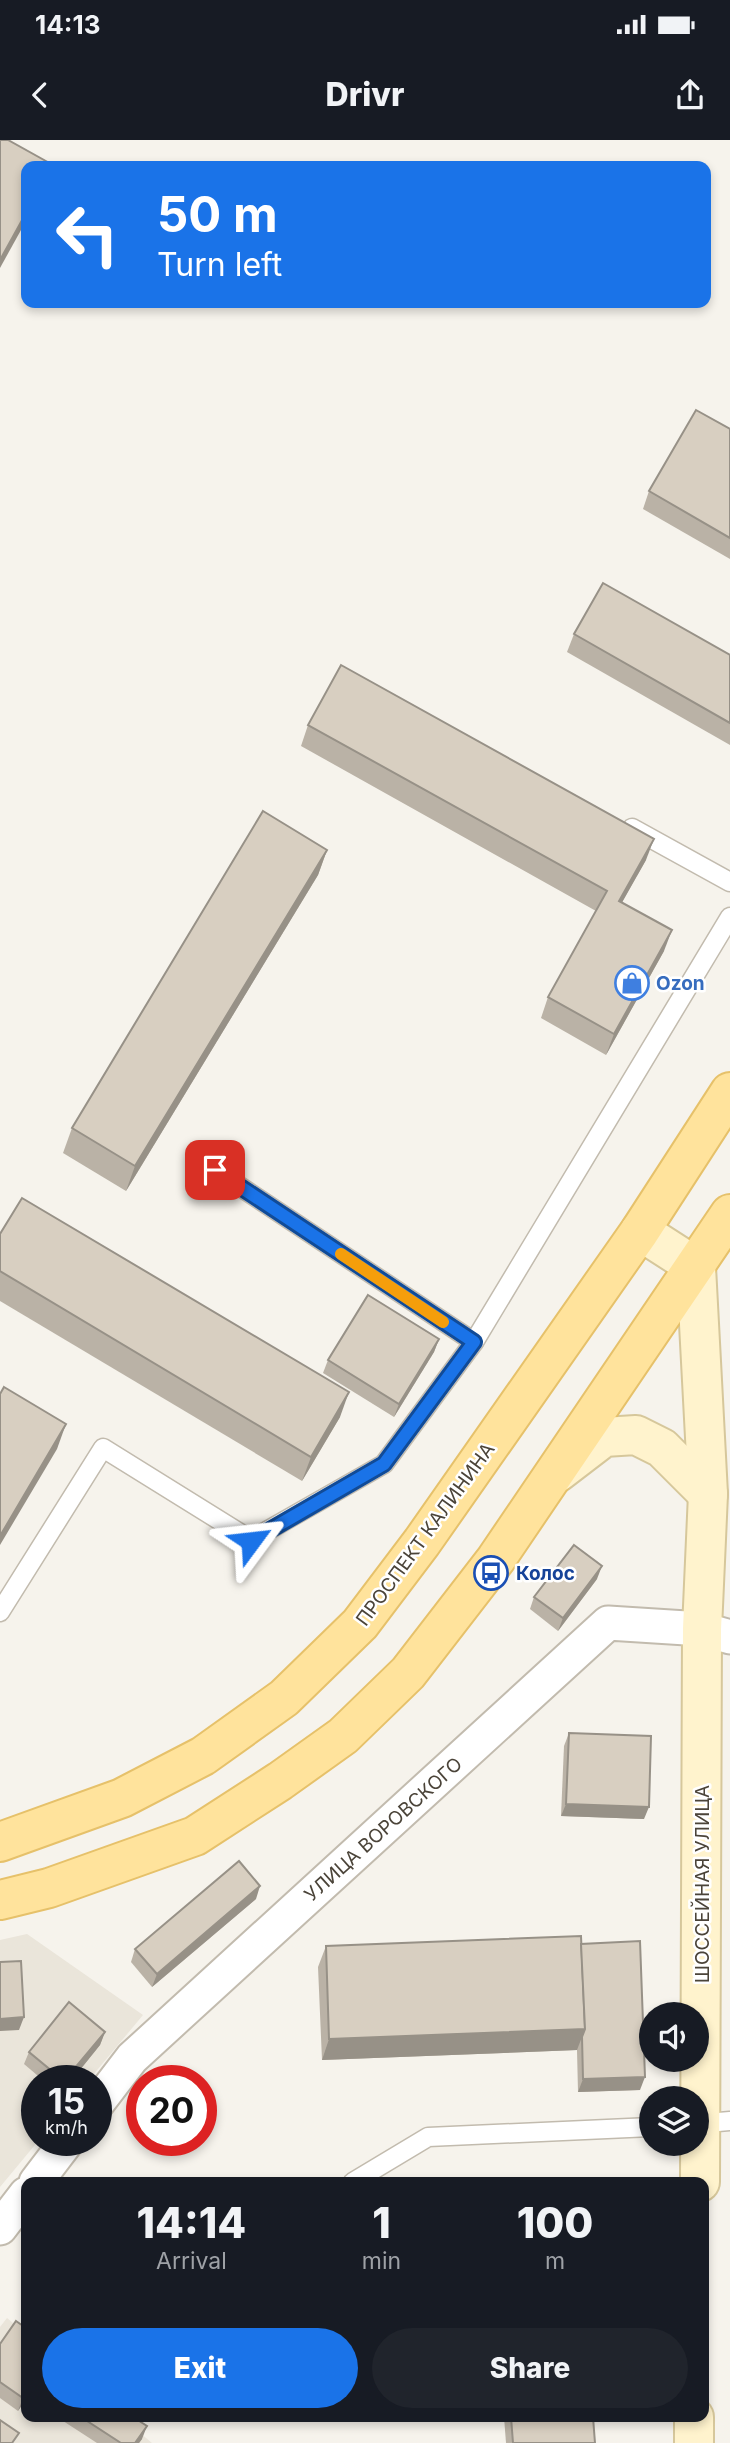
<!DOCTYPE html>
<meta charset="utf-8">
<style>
:root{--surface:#171b24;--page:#20242c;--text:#f1f3f6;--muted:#9ea1a6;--accent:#1a73e8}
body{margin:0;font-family:Inter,sans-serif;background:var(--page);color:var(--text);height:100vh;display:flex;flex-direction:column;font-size:26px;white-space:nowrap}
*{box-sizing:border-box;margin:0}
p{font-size:23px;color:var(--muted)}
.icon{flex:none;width:38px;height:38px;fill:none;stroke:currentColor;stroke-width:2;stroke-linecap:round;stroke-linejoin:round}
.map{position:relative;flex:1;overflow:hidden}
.details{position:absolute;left:21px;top:2037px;width:688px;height:245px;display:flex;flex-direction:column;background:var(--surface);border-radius:14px;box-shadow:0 4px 10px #0003}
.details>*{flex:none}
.top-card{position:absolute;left:21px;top:21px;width:690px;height:147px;border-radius:14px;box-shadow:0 4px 10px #0003;background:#1a73e8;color:#fff;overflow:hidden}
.fabs{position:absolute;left:639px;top:1862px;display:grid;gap:14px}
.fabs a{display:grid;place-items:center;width:70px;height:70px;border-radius:50%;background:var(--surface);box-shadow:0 4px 10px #0003;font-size:35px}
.speed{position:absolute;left:21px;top:1925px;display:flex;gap:14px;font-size:35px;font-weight:700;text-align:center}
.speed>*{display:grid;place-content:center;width:91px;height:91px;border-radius:50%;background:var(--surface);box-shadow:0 4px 10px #0003;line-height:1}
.speed small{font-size:18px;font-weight:400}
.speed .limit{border:10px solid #d22;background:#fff;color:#111}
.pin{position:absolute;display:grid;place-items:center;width:60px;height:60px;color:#fff;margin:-30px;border-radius:14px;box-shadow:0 4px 10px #0006}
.me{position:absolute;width:77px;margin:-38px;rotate:60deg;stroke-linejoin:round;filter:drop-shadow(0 0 5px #0008)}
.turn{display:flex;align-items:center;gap:24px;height:147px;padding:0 21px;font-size:32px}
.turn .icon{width:91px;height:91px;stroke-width:2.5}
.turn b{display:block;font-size:49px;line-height:60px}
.eta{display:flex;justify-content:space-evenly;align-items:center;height:119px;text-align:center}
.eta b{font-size:42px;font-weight:800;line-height:49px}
.cta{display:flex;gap:14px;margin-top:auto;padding:14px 21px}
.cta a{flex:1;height:80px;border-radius:42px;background:var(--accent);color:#fff;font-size:28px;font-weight:800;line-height:80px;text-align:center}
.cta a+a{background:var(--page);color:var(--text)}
.status{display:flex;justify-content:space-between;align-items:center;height:49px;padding:0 35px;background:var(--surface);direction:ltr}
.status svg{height:19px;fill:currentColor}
header{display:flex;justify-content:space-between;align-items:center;height:91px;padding:0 21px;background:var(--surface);font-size:32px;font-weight:800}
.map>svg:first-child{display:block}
.residential{fill:#eae5da}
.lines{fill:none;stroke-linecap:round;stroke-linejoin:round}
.service-casing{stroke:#c2bbae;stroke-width:21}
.minor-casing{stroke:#c2bbae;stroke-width:37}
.secondary-casing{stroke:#d6c79b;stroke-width:42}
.primary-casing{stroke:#e6c16a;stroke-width:42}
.service{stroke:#fff;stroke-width:18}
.minor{stroke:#fff;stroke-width:33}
.secondary{stroke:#fff3cd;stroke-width:38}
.primary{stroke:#ffe39c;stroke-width:38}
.wall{fill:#bab2a6}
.shaded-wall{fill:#979187}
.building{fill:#d8cfc1;stroke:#979187;stroke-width:2}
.route-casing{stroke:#114b97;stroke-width:18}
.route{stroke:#1a73e8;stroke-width:12}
.slow{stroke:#f59e0b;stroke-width:12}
.labels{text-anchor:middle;stroke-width:5;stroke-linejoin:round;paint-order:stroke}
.shop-label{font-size:19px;font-weight:bold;fill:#366cbe;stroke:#fff;text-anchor:start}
.street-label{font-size:19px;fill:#4b4439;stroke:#fff}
.transit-label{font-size:19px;font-weight:bold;fill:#164399;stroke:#fff;text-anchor:start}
</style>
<div class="status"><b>14:13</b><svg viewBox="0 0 49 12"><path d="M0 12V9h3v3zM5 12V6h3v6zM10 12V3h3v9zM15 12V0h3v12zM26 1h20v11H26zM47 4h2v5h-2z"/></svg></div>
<header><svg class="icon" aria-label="back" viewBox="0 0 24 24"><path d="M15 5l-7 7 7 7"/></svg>Drivr<svg class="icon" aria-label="share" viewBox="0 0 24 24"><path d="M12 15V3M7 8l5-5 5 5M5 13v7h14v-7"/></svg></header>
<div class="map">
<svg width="730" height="2303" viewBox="0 0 730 2303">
<rect width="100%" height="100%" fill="#f6f3ec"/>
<g class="residential">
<polygon points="27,1794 143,1875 88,1941 37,1941 37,2000 39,2000 0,2047 0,1800"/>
<polygon points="7,2178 26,2194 26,2277 121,2277 152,2303 0,2303 0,2187"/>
</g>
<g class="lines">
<g class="service-casing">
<g id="service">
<polyline points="632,688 730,742"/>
<polyline points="215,1030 474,1202"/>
<polyline points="0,1472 103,1308 251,1400 384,1324 474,1202 730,777"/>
<polyline points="696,1984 730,1981"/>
<polyline points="353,2042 428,1997 651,1987"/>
</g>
</g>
<g class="minor-casing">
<g id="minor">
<polyline points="96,1965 132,1918 608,1483 702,1489 730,1497"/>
<polyline points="36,2042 68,2000"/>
<polyline points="0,2088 26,2054"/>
</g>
</g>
<g class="secondary-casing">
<g id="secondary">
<polyline points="640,1091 696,1127 708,1354 702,1489 700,2042"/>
<polyline points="557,1333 604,1297 636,1295 662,1308 708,1354"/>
<polyline points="694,2303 694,2277"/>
</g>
</g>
<g class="primary-casing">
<g id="primary">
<polyline points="0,1702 122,1658 203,1616 284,1558 360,1484 422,1402 640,1091 730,952"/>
<polyline points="0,1760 49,1748 195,1696 280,1641 343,1596 408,1533 496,1419 730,1074"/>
</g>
</g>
<use href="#service" class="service"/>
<use href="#minor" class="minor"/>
<use href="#secondary" class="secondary"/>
<use href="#primary" class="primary"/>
</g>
<g class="wall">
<polygon points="730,289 730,419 643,369 649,351"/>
<polygon points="574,494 730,515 730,605 567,512"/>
<polygon points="308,585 646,720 622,762 664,811 606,915 541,878 548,857 596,771 301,606"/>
<polygon points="327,710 318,735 126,1051 63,1013 72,988"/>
<polygon points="0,1094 340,1277 302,1341 0,1161"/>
<polygon points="439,1199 434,1212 394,1277 323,1233 328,1220"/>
<polygon points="597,1439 558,1491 530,1469 534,1457"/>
<polygon points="569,1593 644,1679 561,1676 564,1606"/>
<polygon points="256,1759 152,1847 131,1822 135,1809"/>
<polygon points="581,1804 640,1950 578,1952 577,1910 322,1920 318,1827 326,1806"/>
<polygon points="105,1892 100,1905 71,1941 44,1941 24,1924 29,1912"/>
<polygon points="0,2204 26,2259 18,2271 0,2258"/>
<polygon points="61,2277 133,2277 142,2299 139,2303 97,2303 60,2279"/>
<polygon points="504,2277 593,2277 595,2303 506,2303"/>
</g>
<g class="shaded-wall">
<polygon points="26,73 26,81 0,128 0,120"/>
<polygon points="654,699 646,720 611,782 619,761"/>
<polygon points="327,710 318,735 126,1051 135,1026"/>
<polygon points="672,790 664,811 606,915 614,894"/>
<polygon points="439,1199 434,1212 394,1277 399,1264"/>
<polygon points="349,1252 340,1277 302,1341 311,1317"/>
<polygon points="66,1284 57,1309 0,1405 0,1396"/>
<polygon points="602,1426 597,1439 558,1491 563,1478"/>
<polygon points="566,1664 649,1667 644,1679 561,1676"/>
<polygon points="260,1746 256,1759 152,1847 157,1834"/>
<polygon points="24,1877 19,1890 0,1891 0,1879"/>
<polygon points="585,1889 577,1910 322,1920 329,1899"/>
<polygon points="105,1892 100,1905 71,1941 65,1941"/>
<polygon points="645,1937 640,1950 578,1952 583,1939"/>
<polygon points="26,2253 26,2259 18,2271 23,2258"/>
<polygon points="147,2286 142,2299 139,2303 135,2303"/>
</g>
<g class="building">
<polygon points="0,0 8,0 53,25 53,26 26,26 26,73 0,120"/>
<polygon points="696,270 730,289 730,398 649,351"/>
<polygon points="603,443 730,515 730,583 574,494"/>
<polygon points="341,525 654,699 619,761 672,790 614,894 548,857 607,751 308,585"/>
<polygon points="263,671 327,710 135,1026 72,988"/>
<polygon points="22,1058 349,1252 311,1317 0,1131 0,1094"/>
<polygon points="368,1155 439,1199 399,1264 328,1220"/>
<polygon points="4,1247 66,1284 0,1396 0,1254"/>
<polygon points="574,1405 602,1426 563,1478 534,1457"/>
<polygon points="569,1593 651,1596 649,1667 566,1664"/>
<polygon points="239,1721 260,1746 157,1834 135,1809"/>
<polygon points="581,1796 585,1889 329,1899 326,1806"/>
<polygon points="640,1801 645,1937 583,1939 582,1897 585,1889 581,1804"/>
<polygon points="21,1821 24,1877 0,1879 0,1822"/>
<polygon points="69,1862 105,1892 64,1941 29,1912"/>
<polygon points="16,2181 26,2188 26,2253 23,2258 0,2242 0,2204"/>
<polygon points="81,2277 133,2277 147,2286 135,2303 121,2303"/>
<polygon points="511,2277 593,2277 595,2303 513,2303"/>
<polygon points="0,2280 19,2293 12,2303 0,2303"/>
</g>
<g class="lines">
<g class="route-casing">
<polyline id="route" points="215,1030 474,1202 384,1324 251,1401"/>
</g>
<use href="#route" class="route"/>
<polyline class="slow" points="341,1114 443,1182"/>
</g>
<defs>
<g id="shop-ring" transform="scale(1.75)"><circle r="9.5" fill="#fff" stroke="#3f7fe0" stroke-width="1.5"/><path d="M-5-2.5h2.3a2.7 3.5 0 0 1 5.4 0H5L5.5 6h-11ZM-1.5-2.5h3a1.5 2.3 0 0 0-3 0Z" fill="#3f7fe0"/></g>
<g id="bus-ring" transform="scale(1.75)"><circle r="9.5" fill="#fff" stroke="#1a4fb4" stroke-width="1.5"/><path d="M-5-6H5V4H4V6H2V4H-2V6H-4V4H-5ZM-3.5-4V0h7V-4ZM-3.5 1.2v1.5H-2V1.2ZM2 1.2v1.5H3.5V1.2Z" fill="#1a4fb4"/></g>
</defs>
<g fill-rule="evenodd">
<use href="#shop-ring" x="632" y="843"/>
<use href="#bus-ring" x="491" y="1433"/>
</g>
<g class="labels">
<g class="shop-label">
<text x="656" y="850">Ozon</text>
</g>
<g class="street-label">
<text transform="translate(425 1394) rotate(-54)" y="7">ПРОСПЕКТ КАЛИНИНА</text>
<text transform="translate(383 1689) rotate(-42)" y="7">УЛИЦА ВОРОВСКОГО</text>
<text transform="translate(702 1744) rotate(-90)" y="7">ШОССЕЙНАЯ УЛИЦА</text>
</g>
<g class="transit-label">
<text x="516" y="1440">Колос</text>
</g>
</g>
</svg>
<div class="fabs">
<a><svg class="icon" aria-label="sound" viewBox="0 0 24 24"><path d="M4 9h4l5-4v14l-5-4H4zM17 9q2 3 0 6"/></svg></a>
<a><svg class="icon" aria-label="layers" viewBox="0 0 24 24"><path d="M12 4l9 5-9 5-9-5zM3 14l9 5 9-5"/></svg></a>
</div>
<div class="speed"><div>15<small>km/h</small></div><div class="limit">20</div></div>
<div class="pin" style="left:215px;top:1030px;background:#d93025"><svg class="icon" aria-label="arrive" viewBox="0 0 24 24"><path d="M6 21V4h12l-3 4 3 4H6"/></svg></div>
<svg class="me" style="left:251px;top:1401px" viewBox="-20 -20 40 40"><path d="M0-17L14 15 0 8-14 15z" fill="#1a73e8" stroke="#fff" stroke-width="4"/></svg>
<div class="top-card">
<div class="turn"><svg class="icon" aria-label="left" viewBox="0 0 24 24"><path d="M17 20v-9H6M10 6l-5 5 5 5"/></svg><div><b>50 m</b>Turn left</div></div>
</div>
<section class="details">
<div class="eta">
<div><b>14:14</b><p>Arrival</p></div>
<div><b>1</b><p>min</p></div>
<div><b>100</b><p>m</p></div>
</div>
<div class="cta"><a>Exit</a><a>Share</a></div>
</section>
</div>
